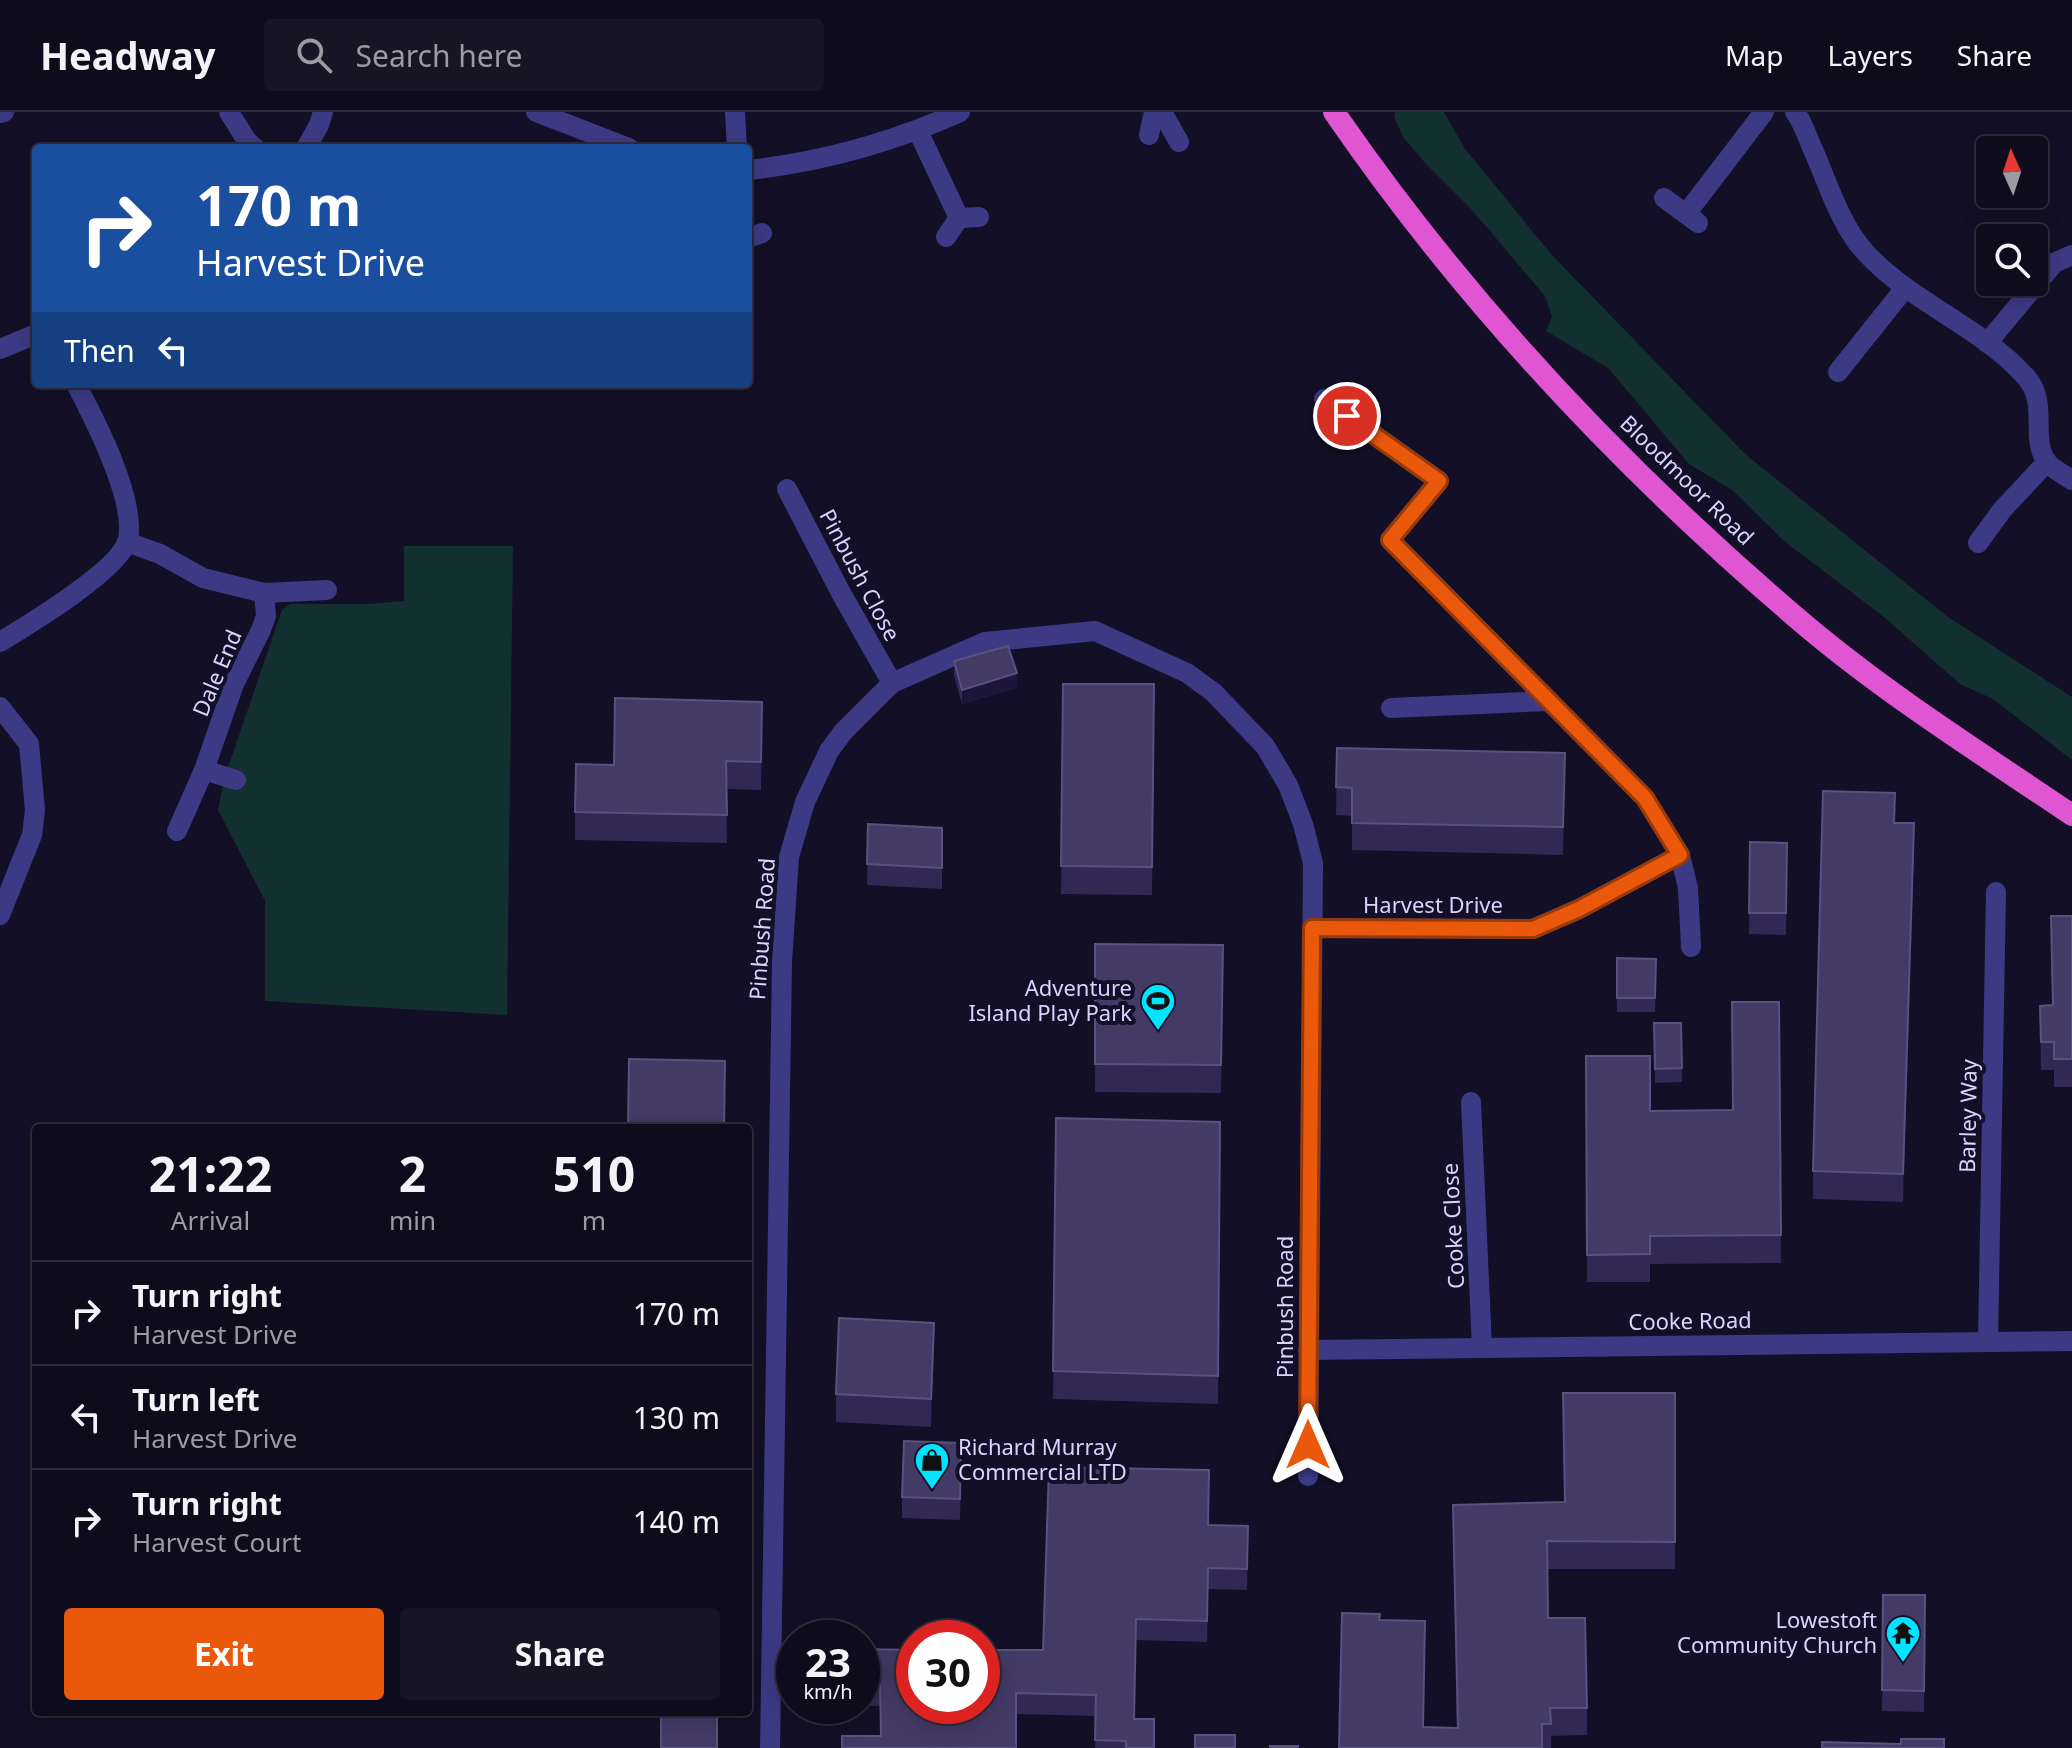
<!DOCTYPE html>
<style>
:root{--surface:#0e0b1c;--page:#171425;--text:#f1f3f6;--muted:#9b9ba3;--line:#2e2b3b;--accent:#ea580c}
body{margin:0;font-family:"Noto Sans",sans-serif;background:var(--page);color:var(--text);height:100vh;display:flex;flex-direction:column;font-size:30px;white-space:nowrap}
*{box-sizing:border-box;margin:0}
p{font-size:26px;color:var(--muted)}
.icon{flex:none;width:44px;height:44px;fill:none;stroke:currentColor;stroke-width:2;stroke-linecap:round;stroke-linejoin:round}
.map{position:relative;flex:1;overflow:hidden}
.side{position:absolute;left:32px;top:1012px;width:720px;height:592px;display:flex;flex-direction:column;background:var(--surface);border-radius:8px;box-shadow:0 4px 20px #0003,0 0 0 2px var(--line)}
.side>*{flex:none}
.guide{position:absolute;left:32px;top:32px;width:720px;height:244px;border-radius:8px;box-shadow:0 4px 20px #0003,0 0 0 2px var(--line);background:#1a4fa0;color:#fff;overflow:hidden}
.needle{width:52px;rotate:357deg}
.buttons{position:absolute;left:1976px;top:24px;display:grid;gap:16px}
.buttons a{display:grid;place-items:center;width:72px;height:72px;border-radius:8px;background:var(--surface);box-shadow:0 4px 20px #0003,0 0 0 2px var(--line);font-size:40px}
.speed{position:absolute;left:776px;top:1508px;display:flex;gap:16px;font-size:40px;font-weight:700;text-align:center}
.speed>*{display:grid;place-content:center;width:104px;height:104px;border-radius:50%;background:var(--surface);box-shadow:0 4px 20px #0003,0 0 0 2px var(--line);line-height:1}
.speed small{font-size:20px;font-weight:400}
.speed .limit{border:12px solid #d22;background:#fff;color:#111}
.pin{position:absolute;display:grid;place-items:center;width:68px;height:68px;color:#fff;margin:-34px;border:4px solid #fff;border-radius:50%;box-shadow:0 2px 8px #0007}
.me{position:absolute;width:88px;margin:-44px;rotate:0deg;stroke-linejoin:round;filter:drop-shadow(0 0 6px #0008)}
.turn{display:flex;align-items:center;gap:28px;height:168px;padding:0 32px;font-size:36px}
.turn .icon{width:104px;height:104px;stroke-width:2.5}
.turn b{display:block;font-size:56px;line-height:68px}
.then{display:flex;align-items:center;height:76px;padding:0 32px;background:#0003;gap:16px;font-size:30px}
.eta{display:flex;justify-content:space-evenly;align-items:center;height:136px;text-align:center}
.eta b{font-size:48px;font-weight:700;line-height:56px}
.cta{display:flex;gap:16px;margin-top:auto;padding:16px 32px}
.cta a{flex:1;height:92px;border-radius:8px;background:var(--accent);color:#fff;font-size:32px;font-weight:700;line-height:92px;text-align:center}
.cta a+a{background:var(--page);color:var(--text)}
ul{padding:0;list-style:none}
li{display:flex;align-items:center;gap:24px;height:104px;padding:0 32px;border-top:2px solid var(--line)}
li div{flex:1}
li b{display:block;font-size:30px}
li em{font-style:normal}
header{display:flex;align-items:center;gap:48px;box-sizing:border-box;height:112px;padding:0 40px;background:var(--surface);border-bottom:2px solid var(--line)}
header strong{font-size:38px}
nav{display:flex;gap:44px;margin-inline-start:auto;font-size:28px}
.search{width:560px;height:72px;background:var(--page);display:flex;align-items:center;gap:20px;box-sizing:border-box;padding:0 28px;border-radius:8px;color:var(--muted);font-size:30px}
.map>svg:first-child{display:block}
.green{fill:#12302f}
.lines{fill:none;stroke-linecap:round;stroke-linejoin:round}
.minor{stroke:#3d3a85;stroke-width:20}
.trunk{stroke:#e055d1;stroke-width:22}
.wall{fill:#312854}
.shaded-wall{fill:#1d163a}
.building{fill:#433a66;stroke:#5a527e;stroke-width:2}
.route-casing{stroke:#983908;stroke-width:20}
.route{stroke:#ea580c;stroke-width:14}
.labels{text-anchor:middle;stroke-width:8;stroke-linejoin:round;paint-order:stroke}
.street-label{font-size:22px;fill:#d9d4ff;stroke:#130f26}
.poi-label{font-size:22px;fill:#d9d4ff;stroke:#130f26;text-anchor:end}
</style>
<header>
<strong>Headway</strong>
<div class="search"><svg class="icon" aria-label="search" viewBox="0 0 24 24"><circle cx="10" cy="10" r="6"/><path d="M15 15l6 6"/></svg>Search here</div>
<nav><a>Map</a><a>Layers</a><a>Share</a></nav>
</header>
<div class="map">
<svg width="2072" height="1636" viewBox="0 0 2072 1636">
<rect width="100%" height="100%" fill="#130f26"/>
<g class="green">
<polygon points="1395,0 1444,0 1465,37 1552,143 1745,342 1948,505 2072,585 2072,648 1993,587 1960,572 1884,505 1784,429 1732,378 1689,352 1608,256 1546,219 1552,205 1545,184 1472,98 1425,51 1403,25 1394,5"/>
<polygon points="404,434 513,434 507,903 265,889 265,789 218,698 225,664 282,498 290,492 368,492 404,489"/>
</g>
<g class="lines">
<g class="minor">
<polyline points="229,0 247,29 255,36"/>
<polyline points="536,0 629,36"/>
<polyline points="735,0 737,36"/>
<polyline points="1162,0 1179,30"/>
<path d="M 1795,0 C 1802,9 1806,21 1811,33 C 1827,68 1839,112 1866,141 C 1912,191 1980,214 2025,264 C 2050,290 2029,326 2047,350 C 2052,357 2065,363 2072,368"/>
<polyline points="0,1 4,0"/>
<polyline points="918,19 959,106 979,105"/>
<polyline points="1149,23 1154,0"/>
<polyline points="306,36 319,13 323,0"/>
<path d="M 748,58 C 821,50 893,30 960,0"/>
<polyline points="1664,86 1698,111"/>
<polyline points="1686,102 1764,0"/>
<polyline points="946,125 959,106"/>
<polyline points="748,126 762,121"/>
<polyline points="1987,231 2054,151 2072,143"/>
<polyline points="0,237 36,222"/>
<polyline points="1838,260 1905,176"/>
<polyline points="1324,287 1439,369 1390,428 1645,686 1680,743 1688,776 1691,835"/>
<polyline points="787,377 841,481 892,571"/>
<polyline points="127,430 160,442 203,466 264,481 327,478"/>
<polyline points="1978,431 2002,398 2047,350"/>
<path d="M 0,530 C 28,513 121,457 128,427 C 136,387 95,308 76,272"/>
<polyline points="0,595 29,632 35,698 32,723 0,803"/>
<polyline points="1391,596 1549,589"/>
<polyline points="204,658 236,668"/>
<polyline points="177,719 204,658 234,572 261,518 266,504 264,481"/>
<polyline points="1312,816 1533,817 1579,797 1680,743"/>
<polyline points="1471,990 1482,1236"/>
<polyline points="1988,1229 1996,780"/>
<polyline points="1308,1238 2072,1229"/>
<polyline points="770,1636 782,850 789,745 805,690 829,639 843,620 892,571 985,530 1095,519 1187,561 1213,580 1265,634 1288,673 1303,712 1313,751 1308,1364"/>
</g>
<path class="trunk" d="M 1334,0 C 1466,192 1628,363 1805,513 C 1888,583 1982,642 2072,703"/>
</g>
<g class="wall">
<polygon points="954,549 1017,576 962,592 954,564"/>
<polygon points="1063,572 1154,572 1152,783 1061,782"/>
<polygon points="762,590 761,678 726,677 727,731 575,728 575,700 614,653"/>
<polygon points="1337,636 1565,641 1563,743 1352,738 1352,704 1336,703"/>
<polygon points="1895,711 1914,739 1903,1090 1813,1087 1813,1059"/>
<polygon points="868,712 942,716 942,777 867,773"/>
<polygon points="1750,730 1787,731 1786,823 1749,822"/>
<polygon points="2051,804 2072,804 2072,975 2054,975 2054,958 2041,958 2040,894 2052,893"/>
<polygon points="1095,832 1223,861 1221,981 1095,980"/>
<polygon points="1617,846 1656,847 1655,900 1617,900"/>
<polygon points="1779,890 1781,1151 1650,1152 1650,1170 1587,1170 1586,944 1650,999 1732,998"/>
<polygon points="1654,911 1681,911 1682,970 1655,971"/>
<polygon points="1056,1006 1220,1010 1218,1292 1053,1287"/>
<polygon points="934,1239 931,1315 836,1310 836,1282"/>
<polygon points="1675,1281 1675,1457 1547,1457 1548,1506 1587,1596 1587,1623 1551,1624 1551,1636 1339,1636 1380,1508 1424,1615 1457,1616 1453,1393 1564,1390"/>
<polygon points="961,1352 960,1408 902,1406 902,1385"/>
<polygon points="1208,1413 1248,1414 1247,1478 1208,1477 1207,1530 1136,1528 1134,1607 1154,1636 1095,1636 1096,1604 1016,1602 880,1624 880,1594 862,1594 862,1537 1043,1538"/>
<polygon points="1883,1483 1925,1483 1924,1600 1882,1599"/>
</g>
<g class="shaded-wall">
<polygon points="1017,561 1017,576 962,592 962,578"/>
<polygon points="1914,711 1914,739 1903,1090 1903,1062"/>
<polygon points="934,1211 934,1239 931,1315 931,1287"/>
</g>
<g class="building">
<polygon points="1008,534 1017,561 962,578 954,549"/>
<polygon points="1063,572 1154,572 1152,755 1061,754"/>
<polygon points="615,586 762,590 761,650 726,649 727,703 575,700 576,652 614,653"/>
<polygon points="1337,636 1565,641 1563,715 1352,711 1352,676 1336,675"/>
<polygon points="1823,679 1895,681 1894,711 1914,711 1903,1062 1813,1059"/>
<polygon points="868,712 942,716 942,756 867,752"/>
<polygon points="1750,730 1787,731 1786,801 1749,801"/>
<polygon points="2051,804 2072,804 2072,947 2054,947 2054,930 2041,930 2040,894 2053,893"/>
<polygon points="1095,832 1223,833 1221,953 1095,952"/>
<polygon points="1617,846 1656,847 1655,886 1617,886"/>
<polygon points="1732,890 1779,890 1781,1123 1650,1124 1650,1142 1587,1143 1586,944 1650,944 1650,999 1733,998"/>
<polygon points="1654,911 1681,911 1682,956 1655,957"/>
<polygon points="629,947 725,949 724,1016 628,1016"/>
<polygon points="1056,1006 1220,1010 1218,1264 1053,1259"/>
<polygon points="839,1206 934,1211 931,1287 836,1282"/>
<polygon points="1563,1281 1675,1281 1675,1430 1547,1429 1548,1506 1585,1506 1587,1596 1550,1596 1551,1612 1542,1612 1542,1636 1339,1636 1342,1501 1380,1502 1379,1508 1425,1509 1423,1615 1458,1616 1453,1393 1565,1390"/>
<polygon points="904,1329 961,1331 960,1387 902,1385"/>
<polygon points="1049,1355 1209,1358 1208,1413 1248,1414 1247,1457 1208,1456 1207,1509 1136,1507 1134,1607 1154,1607 1154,1636 1126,1636 1126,1629 1095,1628 1096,1583 1016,1581 1016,1636 842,1636 842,1624 881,1624 880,1573 862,1573 862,1537 914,1538 914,1594 982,1594 982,1538 1043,1538"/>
<polygon points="1883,1483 1925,1483 1924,1579 1882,1578"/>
<rect x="661" y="1600" width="56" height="36"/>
<rect x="1195" y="1623" width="40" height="13"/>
<polygon points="1901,1627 1944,1627 1944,1636 1822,1636 1822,1630 1901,1632"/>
<rect x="1270" y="1634" width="28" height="2"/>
</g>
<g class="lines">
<g class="route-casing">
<polyline id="route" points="1308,1333 1312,816 1533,817 1579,797 1680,743 1645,686 1390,428 1439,369 1347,304"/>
</g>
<use href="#route" class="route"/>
</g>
<defs>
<g id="stadium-pin" transform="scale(1.8)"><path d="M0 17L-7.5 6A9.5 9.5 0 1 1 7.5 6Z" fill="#00e5ff" stroke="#130f26"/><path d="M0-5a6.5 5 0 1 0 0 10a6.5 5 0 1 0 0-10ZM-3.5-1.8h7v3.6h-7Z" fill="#111"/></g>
<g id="shop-pin" transform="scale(1.8)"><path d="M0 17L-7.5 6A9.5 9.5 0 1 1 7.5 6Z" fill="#00e5ff" stroke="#130f26"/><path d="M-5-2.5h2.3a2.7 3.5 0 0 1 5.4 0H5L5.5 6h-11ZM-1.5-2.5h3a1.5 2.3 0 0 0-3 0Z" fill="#111"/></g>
<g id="temple-pin" transform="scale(1.8)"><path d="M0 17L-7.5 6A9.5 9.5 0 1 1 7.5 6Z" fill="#00e5ff" stroke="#130f26"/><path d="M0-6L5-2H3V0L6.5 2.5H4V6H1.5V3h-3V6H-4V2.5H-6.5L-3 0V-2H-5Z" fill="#111"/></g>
</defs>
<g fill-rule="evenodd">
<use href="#stadium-pin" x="1158" y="889"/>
<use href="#shop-pin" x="932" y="1348"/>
<use href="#temple-pin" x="1903" y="1521"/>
</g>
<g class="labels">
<g class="street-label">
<text transform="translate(1687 368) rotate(44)" y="8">Bloodmoor Road</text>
<text transform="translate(860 463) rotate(62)" y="8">Pinbush Close</text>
<text transform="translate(217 561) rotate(-67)" y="8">Dale End</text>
<text x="1433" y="801">Harvest Drive</text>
<text transform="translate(762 817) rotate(-86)" y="8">Pinbush Road</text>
<text transform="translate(1968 1004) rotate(-89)" y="8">Barley Way</text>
<text transform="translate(1453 1114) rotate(-93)" y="8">Cooke Close</text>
<text transform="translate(1285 1195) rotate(-90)" y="8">Pinbush Road</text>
<text transform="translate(1690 1209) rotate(-1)" y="8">Cooke Road</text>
</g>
<g class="poi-label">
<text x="1132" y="884">Adventure<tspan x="1132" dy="25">Island Play Park</tspan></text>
<text x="958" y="1343" text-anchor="start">Richard Murray<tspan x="958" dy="25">Commercial LTD</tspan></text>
<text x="1877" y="1516">Lowestoft<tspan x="1877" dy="25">Community Church</tspan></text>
</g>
</g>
</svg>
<div class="buttons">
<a><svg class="needle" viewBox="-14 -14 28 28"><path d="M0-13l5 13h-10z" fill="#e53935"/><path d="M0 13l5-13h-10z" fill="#9b9ba3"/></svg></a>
<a><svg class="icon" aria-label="search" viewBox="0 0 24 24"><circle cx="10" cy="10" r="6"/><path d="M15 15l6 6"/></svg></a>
</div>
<div class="speed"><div>23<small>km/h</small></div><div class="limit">30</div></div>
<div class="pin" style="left:1347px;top:304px;background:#d93025"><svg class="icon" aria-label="arrive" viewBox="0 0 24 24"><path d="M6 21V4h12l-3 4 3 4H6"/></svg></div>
<svg class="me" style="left:1308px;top:1333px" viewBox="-20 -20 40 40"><path d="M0-17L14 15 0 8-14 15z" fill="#ea580c" stroke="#fff" stroke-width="4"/></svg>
<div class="guide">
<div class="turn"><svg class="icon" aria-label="right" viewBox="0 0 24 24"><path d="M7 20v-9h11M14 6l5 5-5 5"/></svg><div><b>170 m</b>Harvest Drive</div></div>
<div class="then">Then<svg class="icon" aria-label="left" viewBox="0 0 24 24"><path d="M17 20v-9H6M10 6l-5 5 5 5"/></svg></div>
</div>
<section class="side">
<div class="eta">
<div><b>21:22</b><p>Arrival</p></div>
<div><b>2</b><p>min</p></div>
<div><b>510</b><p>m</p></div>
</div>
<ul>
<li><svg class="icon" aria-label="right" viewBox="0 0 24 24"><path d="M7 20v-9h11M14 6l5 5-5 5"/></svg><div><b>Turn right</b><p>Harvest Drive</p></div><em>170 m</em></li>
<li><svg class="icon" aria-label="left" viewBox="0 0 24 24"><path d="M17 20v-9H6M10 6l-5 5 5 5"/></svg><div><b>Turn left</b><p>Harvest Drive</p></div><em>130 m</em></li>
<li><svg class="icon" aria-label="right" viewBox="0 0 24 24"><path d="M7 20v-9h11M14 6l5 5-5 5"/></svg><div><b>Turn right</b><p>Harvest Court</p></div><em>140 m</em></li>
</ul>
<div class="cta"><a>Exit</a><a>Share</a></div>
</section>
</div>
